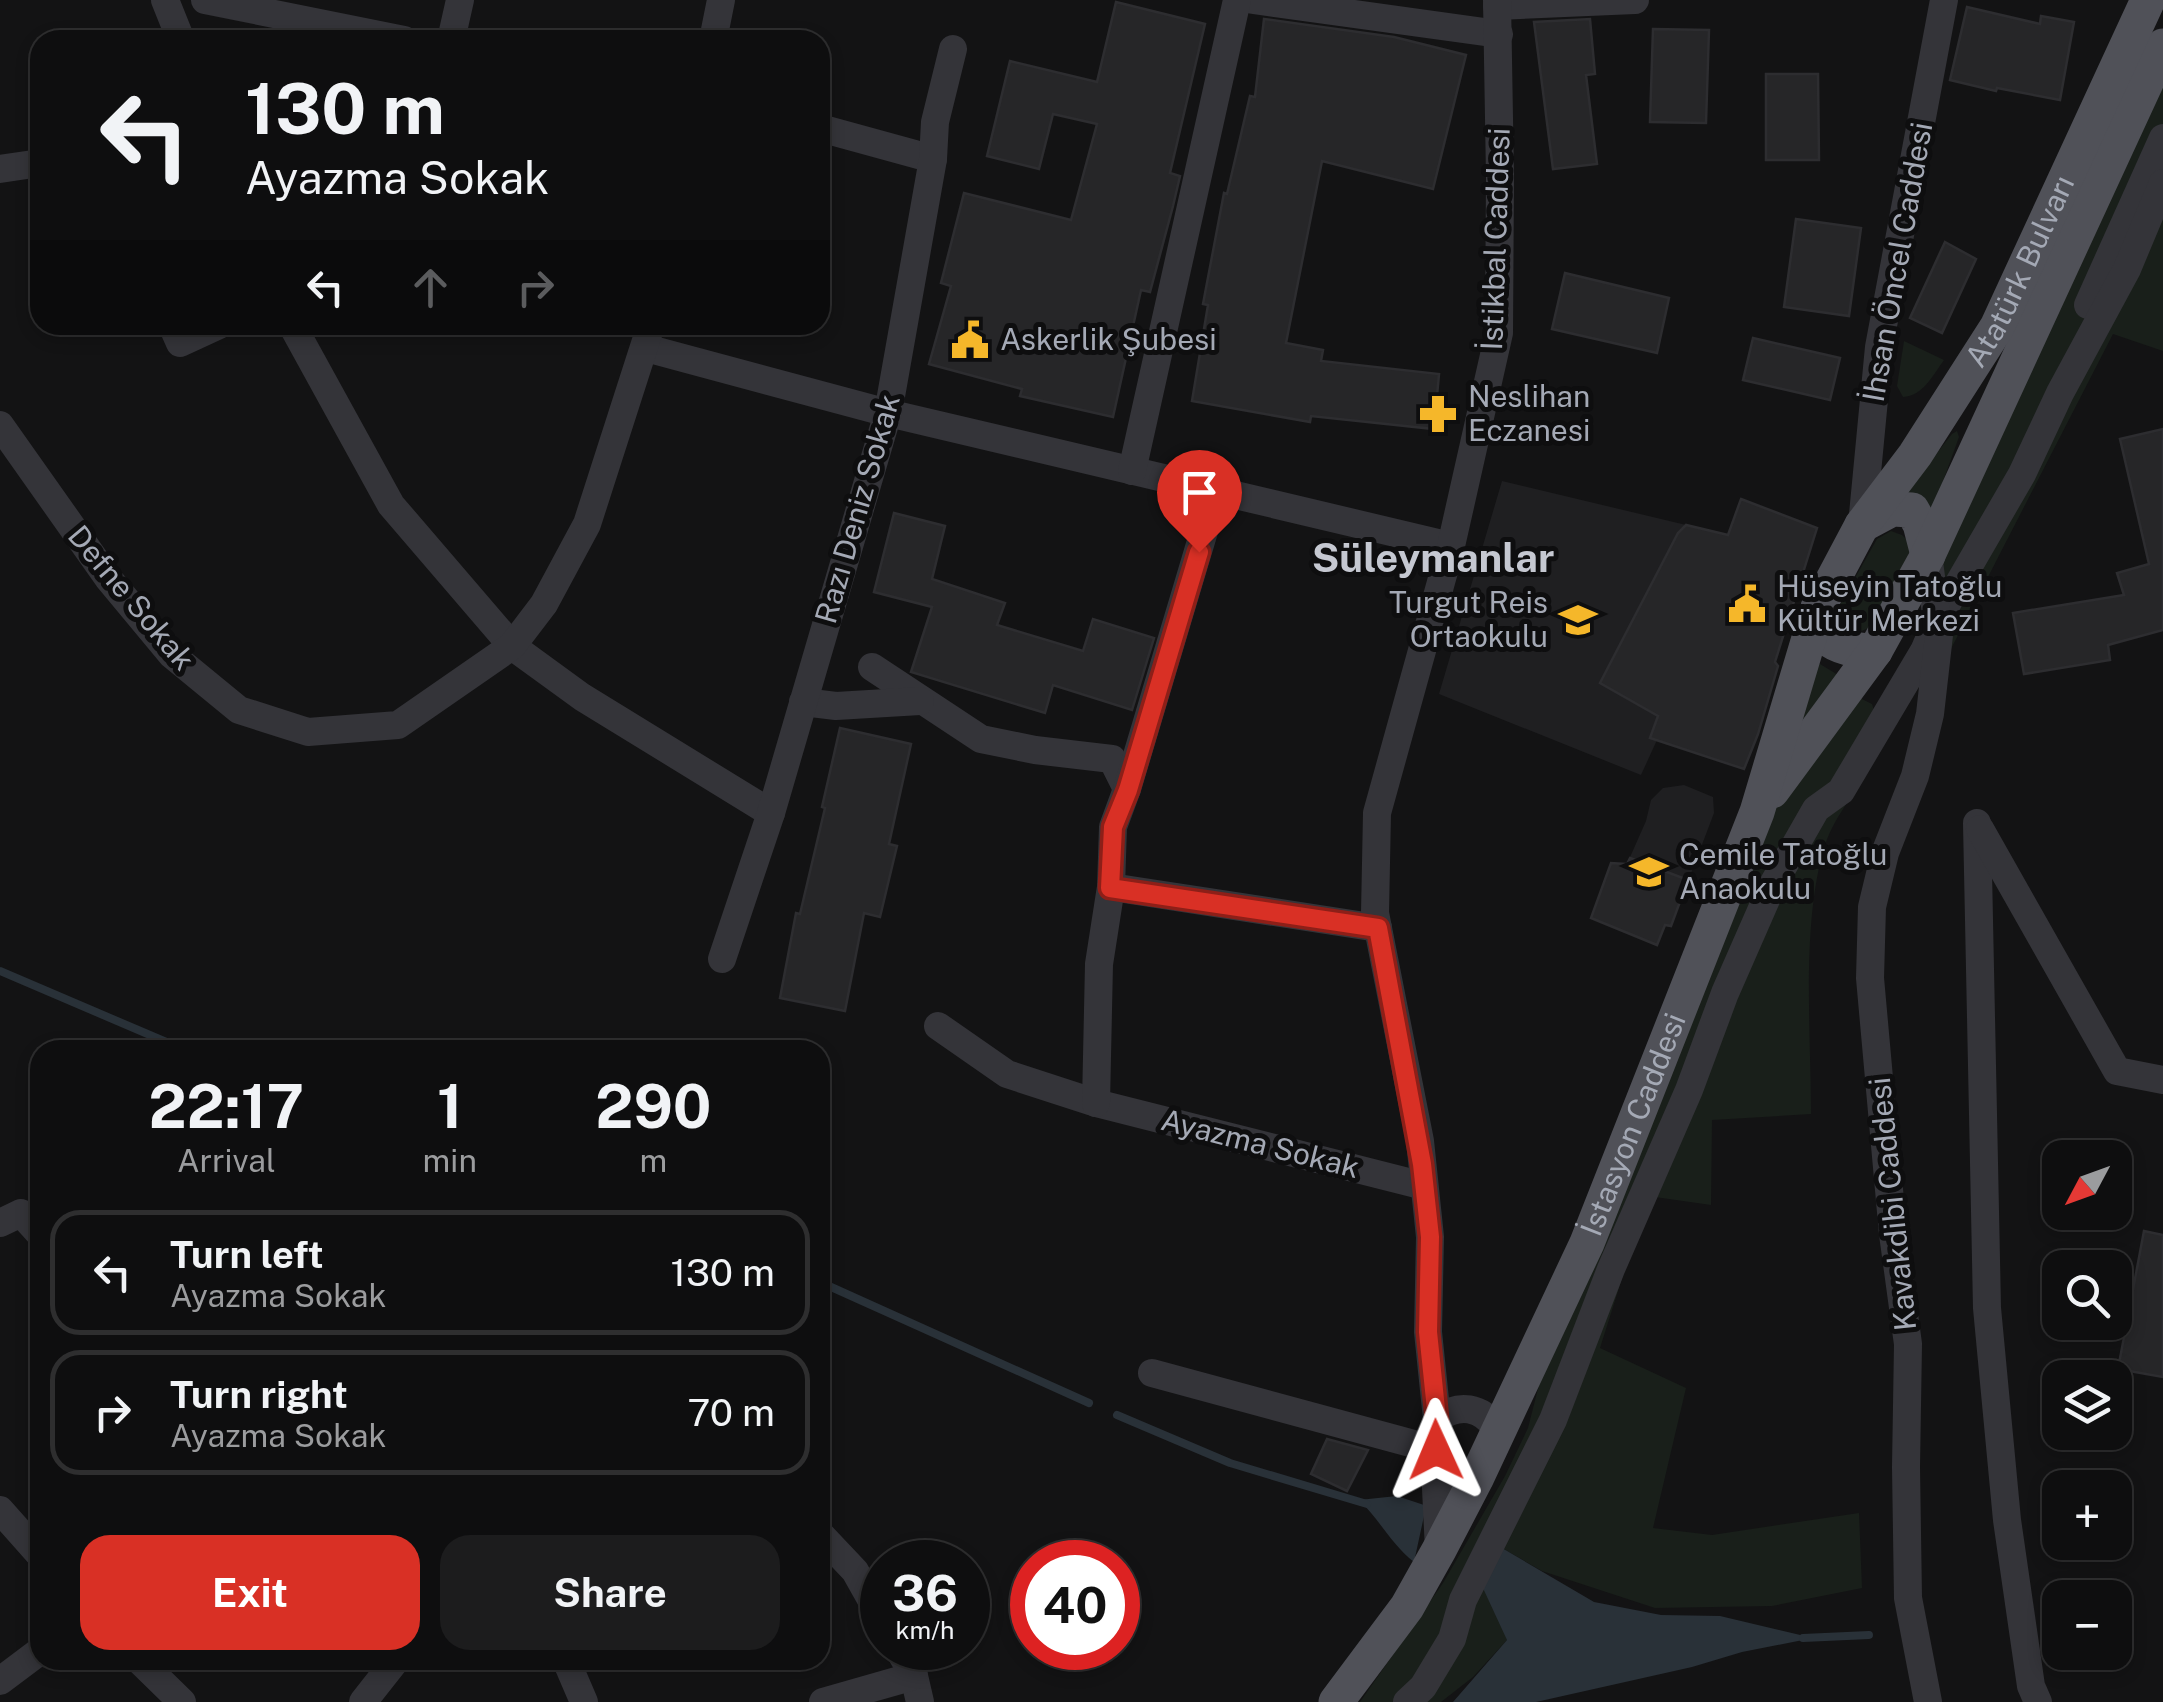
<!DOCTYPE html>
<meta charset="utf-8">
<style>
:root{--surface:#0e0e0f;--page:#1c1c1d;--text:#f1f3f6;--muted:#9b9c9e;--line:#2e2e2f;--accent:#d93025}
body{margin:0;font-family:"Public Sans",sans-serif;background:var(--page);color:var(--text);height:100vh;display:flex;flex-direction:column;font-size:38px;white-space:nowrap}
*{box-sizing:border-box;margin:0}
p{font-size:32px;color:var(--muted)}
.icon{flex:none;width:55px;height:55px;fill:none;stroke:currentColor;stroke-width:2;stroke-linecap:round;stroke-linejoin:round}
.map{position:relative;flex:1;overflow:hidden}
.drawer{position:absolute;left:30px;top:1040px;width:800px;height:630px;display:flex;flex-direction:column;background:var(--surface);border-radius:30px;box-shadow:0 5px 15px #0003,0 0 0 2px var(--line)}
.drawer>*{flex:none}
.hud{position:absolute;left:30px;top:30px;width:800px;height:305px;border-radius:30px;box-shadow:0 5px 15px #0003,0 0 0 2px var(--line);background:#0e0e0f;color:var(--text);overflow:hidden}
.needle{width:65px;rotate:229deg}
.fabs{position:absolute;left:2042px;top:1140px;display:grid;gap:20px}
.fabs a{display:grid;place-items:center;width:90px;height:90px;border-radius:20px;background:var(--surface);box-shadow:0 5px 15px #0003,0 0 0 2px var(--line);font-size:50px}
.speed{position:absolute;left:860px;top:1540px;display:flex;gap:20px;font-size:50px;font-weight:700;text-align:center}
.speed>*{display:grid;place-content:center;width:130px;height:130px;border-radius:50%;background:var(--surface);box-shadow:0 5px 15px #0003,0 0 0 2px var(--line);line-height:1}
.speed small{font-size:25px;font-weight:400}
.speed .limit{border:15px solid #d22;background:#fff;color:#111}
.pin{position:absolute;display:grid;place-items:center;width:85px;height:85px;color:#fff;margin:-102px -42px;border-radius:50% 50% 50% 0;rotate:-45deg;box-shadow:0 0 10px #0007}
.pin .icon{rotate:45deg}
.me{position:absolute;width:110px;margin:-55px;rotate:359deg;stroke-linejoin:round;filter:drop-shadow(0 0 8px #0008)}
.turn{display:flex;align-items:center;gap:35px;height:210px;padding:0 50px;font-size:45px}
.turn .icon{width:130px;height:130px;stroke-width:2.5}
.turn b{display:block;font-size:70px;line-height:85px}
.lanes{display:flex;align-items:center;height:95px;padding:0 50px;background:#0003;justify-content:center;gap:50px;direction:ltr}
.lanes .off{opacity:.35}
.eta{display:flex;justify-content:space-evenly;align-items:center;height:170px;text-align:center}
.eta b{font-size:60px;font-weight:700;line-height:70px}
.action{display:flex;gap:20px;margin-top:auto;padding:20px 50px}
.action a{flex:1;height:115px;border-radius:30px;background:var(--accent);color:#fff;font-size:40px;font-weight:700;line-height:115px;text-align:center}
.action a+a{background:var(--page);color:var(--text)}
ul{padding:0;list-style:none}
li{display:flex;align-items:center;gap:30px;height:125px;margin:0 20px 15px;padding:0 30px;border:5px solid var(--line);border-radius:30px}
li div{flex:1}
li b{display:block;font-size:38px}
li em{font-style:normal}
.map>svg:first-child{display:block}
.built{fill:#1f1f21}
.green{fill:#191f1a}
.water{fill:#293138}
.lines{fill:none;stroke-linecap:round;stroke-linejoin:round}
.stream{stroke:#293138;stroke-width:8}
.building{fill:#262628;stroke:#2d2d30;stroke-width:2.5}
.minor{stroke:#343439;stroke-width:28}
.major{stroke:#505158;stroke-width:35}
.route-casing{stroke:#8d1f18;stroke-width:25}
.route{stroke:#d93025;stroke-width:18}
.labels{text-anchor:middle;stroke-width:10;stroke-linejoin:round;paint-order:stroke}
.street-label{font-size:30px;fill:#a4a9b5;stroke:#0e0e0f}
.poi-label{font-size:30px;fill:#a4a9b5;stroke:#0e0e0f;text-anchor:start}
.district-label{font-size:40px;font-weight:bold;fill:#c5c8d1;stroke:#0e0e0f}
</style>
<div class="map">
<svg width="2163" height="1702" viewBox="0 0 2163 1702">
<rect width="100%" height="100%" fill="#131314"/>
<g class="built">
<polygon points="1502,481 1728,535 1657,740 1641,775 1439,694"/>
<polygon points="1684,785 1713,797 1714,813 1671,926 1664,926 1657,945 1591,918 1611,863 1627,864 1646,821 1651,800 1663,788"/>
</g>
<g class="green">
<polygon points="2163,36 2163,351 2113,334 1936,678 1939,518"/>
<path d="M 1904,341 L 1944,360 C 1933,375 1923,396 1903,397 L 1897,386 Z"/>
<polygon points="1957,431 1959,437 1933,509 1906,492 1952,434"/>
<path d="M 1891,531 L 1902,535 L 1911,544 L 1911,550 L 1870,627 L 1862,631 C 1849,627 1840,623 1838,608 L 1877,539 Z"/>
<polygon points="1815,661 1843,678 1797,736"/>
<path d="M 1858,697 L 1872,704 C 1894,763 1842,794 1825,845 C 1801,922 1811,1032 1811,1114 L 1712,1120 L 1711,1205 L 1648,1196 L 1600,1348 L 1686,1388 L 1653,1528 L 1712,1535 L 1859,1513 L 1862,1588 L 1772,1606 L 1655,1608 L 1542,1571 L 1502,1548 L 1496,1593 L 1507,1640 L 1473,1677 L 1441,1702 L 1360,1702 L 1443,1583 L 1505,1476 L 1528,1428 L 1542,1373 L 1754,836 Z"/>
</g>
<g class="water">
<path d="M 1397,1496 L 1430,1507 L 1424,1516 L 1414,1562 C 1391,1544 1380,1520 1359,1500 Z"/>
<polygon points="1502,1548 1594,1602 1661,1615 1720,1616 1813,1638 1742,1652 1692,1667 1536,1702 1453,1702 1507,1640 1482,1586"/>
</g>
<g class="lines">
<g class="stream">
<polyline points="0,971 171,1044 194,1050"/>
<polyline points="820,1282 1089,1403"/>
<polyline points="1117,1415 1230,1463 1367,1504"/>
<polyline points="1803,1638 1869,1635"/>
</g>
</g>
<g class="building">
<polygon points="1116,2 1205,24 1170,173 1180,176 1173,206 1150,292 1141,290 1113,417 1020,396 1022,389 929,364 951,286 941,283 964,193 1071,220 1097,124 1053,114 1039,169 987,156 1010,61 1097,82"/>
<polygon points="1967,7 2040,24 2041,16 2074,22 2060,100 1997,88 1996,91 1950,80"/>
<polygon points="1264,19 1394,37 1466,55 1433,189 1322,161 1286,343 1323,350 1321,361 1439,374 1434,429 1311,416 1310,422 1192,401 1208,305 1203,304 1224,193 1227,194 1250,96 1255,97"/>
<polygon points="1590,19 1595,74 1586,75 1597,164 1553,169 1534,22"/>
<polygon points="1653,29 1709,30 1706,123 1650,122"/>
<polygon points="1766,74 1818,74 1819,160 1766,160"/>
<polygon points="1796,219 1861,228 1849,316 1784,307"/>
<polygon points="1945,242 1976,259 1942,333 1910,318"/>
<polygon points="1565,273 1669,298 1657,353 1552,329"/>
<polygon points="1753,338 1840,358 1830,400 1743,380"/>
<polygon points="2163,429 2163,630 2108,645 2110,660 2024,674 2013,613 2124,595 2117,573 2149,564 2120,439"/>
<polygon points="1741,499 1817,528 1775,662 1778,666 1758,734 1744,769 1650,738 1658,716 1600,683 1678,533 1686,525 1728,535"/>
<polygon points="894,513 945,526 932,579 1005,603 997,625 1083,651 1093,619 1154,638 1132,710 1053,685 1045,713 911,672 932,607 874,592"/>
<polygon points="840,728 911,744 889,844 897,846 880,917 864,913 845,1011 780,998 796,913 800,914 825,808 822,807"/>
<polygon points="1630,858 1688,880 1671,926 1665,925 1657,945 1591,918 1611,863 1627,864"/>
<polygon points="2144,1231 2163,1235 2163,1377 2118,1369"/>
<polygon points="1327,1439 1368,1450 1347,1491 1311,1474"/>
</g>
<g class="lines">
<g class="minor">
<polyline points="165,0 181,40"/>
<polyline points="205,0 404,40"/>
<polyline points="1253,0 1499,34"/>
<polyline points="1497,6 1635,0"/>
<polyline points="451,40 460,0"/>
<polyline points="713,40 721,0"/>
<polyline points="820,128 933,159"/>
<polyline points="0,169 40,163"/>
<polyline points="2088,305 2163,138"/>
<polyline points="172,325 180,343 219,325"/>
<polyline points="292,325 391,505 512,646 582,697 771,813"/>
<polyline points="646,348 888,413 1451,546"/>
<polyline points="0,425 108,578 172,655 239,710 308,732 398,725 512,646 544,604 587,524 651,325"/>
<polyline points="1132,471 1237,0"/>
<polyline points="1862,525 1879,347 1944,0"/>
<polyline points="872,667 981,739 1035,750 1112,759 1127,789 1113,827 1111,887"/>
<polyline points="803,702 836,706 920,701"/>
<polyline points="1127,789 1216,491"/>
<polyline points="1977,823 1987,1308 2007,1520 2031,1686 2038,1702"/>
<polyline points="1980,829 2117,1071 2163,1080"/>
<polyline points="722,959 771,813 888,413 933,159 935,122 953,49"/>
<polyline points="938,1026 1007,1074 1096,1103 1424,1186"/>
<polyline points="1096,1103 1099,964 1111,887 1378,928"/>
<polyline points="0,1223 21,1213 40,1234"/>
<polyline points="1152,1373 1436,1450"/>
<polyline points="1437,1419 1428,1332 1430,1237 1420,1141 1375,913 1377,813 1451,546 1499,333 1500,177 1497,0"/>
<polyline points="1435,1468 1439,1550"/>
<path d="M 1476,1479 L 1454,1480 L 1435,1468 L 1437,1419 C 1459,1403 1481,1406 1497,1429"/>
<polyline points="0,1510 40,1555"/>
<polyline points="820,1534 855,1571 882,1619"/>
<polyline points="898,1648 914,1676 920,1702"/>
<polyline points="139,1660 182,1702"/>
<polyline points="566,1660 584,1702"/>
<polyline points="0,1681 40,1651"/>
<polyline points="363,1702 396,1660"/>
<polyline points="823,1702 914,1676"/>
<polyline points="1407,1702 1423,1687 1452,1639 1463,1600 1553,1420 1611,1269 1689,1090 1725,993 1772,886 1816,809 1841,791 1924,651 1937,621 2022,474 2060,393 2127,269 2163,183"/>
<polyline points="1928,1702 1908,1598 1906,1467 1908,1344 1893,1234 1870,978 1872,907 1885,853 1915,776 1930,714 1939,635 1928,555"/>
</g>
<g class="major">
<polyline points="1862,525 1892,509 1912,510 1920,524 1928,555"/>
<path d="M 1818,608 L 1822,635 C 1840,649 1853,650 1875,651"/>
<polyline points="1772,791 1875,651 1928,555 2163,46"/>
<path id="s1" d="M 1336,1702 L 1407,1607 L 1439,1550 L 1476,1479 L 1587,1243 L 1757,812 L 1818,608 L 1862,525 L 1915,455 L 1997,327 L 2148,0"/>
</g>
</g>
<g class="lines">
<g class="route-casing">
<polyline id="route" points="1199,552 1128,790 1113,827 1110,888 1378,928 1422,1164 1430,1237 1428,1332 1437,1419 1436,1450"/>
</g>
<use href="#route" class="route"/>
</g>
<defs>
<g id="civic-bare" transform="scale(3)"><path d="M-.6-6.5H3V-4.5H.6V-3L4-1V1h2V6H-6V1h2V-1L-.6-3ZM-1.2 2.5V6h2.4V2.5Z" fill="#f5b72a" stroke="#0e0e0f" stroke-width="2.5" paint-order="stroke"/></g>
<g id="pharmacy-bare" transform="scale(3)"><path d="M-2-6h4v4h4v4h-4v4h-4v-4h-4v-4h4Z" fill="#f5b72a" stroke="#0e0e0f" stroke-width="2.5" paint-order="stroke"/></g>
<g id="school-bare" transform="scale(3)"><path d="M0-5L7-2L0 1L-7-2ZM-4 1L0 2.5L4 1V4Q0 6-4 4Z" fill="#f5b72a" stroke="#0e0e0f" stroke-width="2.5" paint-order="stroke"/></g>
</defs>
<g fill-rule="evenodd">
<use href="#civic-bare" x="970" y="340"/>
<use href="#pharmacy-bare" x="1438" y="414"/>
<use href="#civic-bare" x="1747" y="604"/>
<use href="#school-bare" x="1578" y="620"/>
<use href="#school-bare" x="1649" y="872"/>
</g>
<g class="labels">
<g class="street-label">
<text transform="translate(1496 239) rotate(-88)" y="10">İstikbal Caddesi</text>
<text transform="translate(1898 262) rotate(-80)" y="10">İhsan Öncel Caddesi</text>
<text dy="10" stroke="none"><textPath href="#s1" startOffset="1595">Atatürk Bulvarı</textPath></text>
<text transform="translate(858 509) rotate(-74)" y="10">Razı Deniz Sokak</text>
<text transform="translate(131 598) rotate(50)" y="10">Defne Sokak</text>
<text dy="10" stroke="none"><textPath href="#s1" startOffset="652">İstasyon Caddesi</textPath></text>
<text transform="translate(1260 1144) rotate(14)" y="10">Ayazma Sokak</text>
<text transform="translate(1893 1204) rotate(-96)" y="10">Kavakdibi Caddesi</text>
</g>
<g class="poi-label">
<text x="1000" y="350">Askerlik Şubesi</text>
<text x="1468" y="407">Neslihan<tspan x="1468" dy="34">Eczanesi</tspan></text>
<text x="1777" y="597">Hüseyin Tatoğlu<tspan x="1777" dy="34">Kültür Merkezi</tspan></text>
<text x="1548" y="613" text-anchor="end">Turgut Reis<tspan x="1548" dy="34">Ortaokulu</tspan></text>
<text x="1679" y="865">Cemile Tatoğlu<tspan x="1679" dy="34">Anaokulu</tspan></text>
</g>
<g class="district-label">
<text x="1433" y="572">Süleymanlar</text>
</g>
</g>
</svg>
<div class="fabs">
<a><svg class="needle" viewBox="-14 -14 28 28"><path d="M0-13l5 13h-10z" fill="#e53935"/><path d="M0 13l5-13h-10z" fill="#9b9c9e"/></svg></a>
<a><svg class="icon" aria-label="search" viewBox="0 0 24 24"><circle cx="10" cy="10" r="6"/><path d="M15 15l6 6"/></svg></a>
<a><svg class="icon" aria-label="layers" viewBox="0 0 24 24"><path d="M12 4l9 5-9 5-9-5zM3 14l9 5 9-5"/></svg></a>
<a>+</a>
<a>−</a>
</div>
<div class="speed"><div>36<small>km/h</small></div><div class="limit">40</div></div>
<div class="pin" style="left:1199px;top:552px;background:#d93025"><svg class="icon" aria-label="arrive" viewBox="0 0 24 24"><path d="M6 21V4h12l-3 4 3 4H6"/></svg></div>
<svg class="me" style="left:1436px;top:1450px" viewBox="-20 -20 40 40"><path d="M0-17L14 15 0 8-14 15z" fill="#d93025" stroke="#fff" stroke-width="4"/></svg>
<div class="hud">
<div class="turn"><svg class="icon" aria-label="left" viewBox="0 0 24 24"><path d="M17 20v-9H6M10 6l-5 5 5 5"/></svg><div><b>130 m</b>Ayazma Sokak</div></div>
<div class="lanes"><svg class="icon" aria-label="left" viewBox="0 0 24 24"><path d="M17 20v-9H6M10 6l-5 5 5 5"/></svg><svg class="icon off" aria-label="ahead" viewBox="0 0 24 24"><path d="M12 20V5M6 11l6-6 6 6"/></svg><svg class="icon off" aria-label="right" viewBox="0 0 24 24"><path d="M7 20v-9h11M14 6l5 5-5 5"/></svg></div>
</div>
<section class="drawer">
<div class="eta">
<div><b>22:17</b><p>Arrival</p></div>
<div><b>1</b><p>min</p></div>
<div><b>290</b><p>m</p></div>
</div>
<ul>
<li><svg class="icon" aria-label="left" viewBox="0 0 24 24"><path d="M17 20v-9H6M10 6l-5 5 5 5"/></svg><div><b>Turn left</b><p>Ayazma Sokak</p></div><em>130 m</em></li>
<li><svg class="icon" aria-label="right" viewBox="0 0 24 24"><path d="M7 20v-9h11M14 6l5 5-5 5"/></svg><div><b>Turn right</b><p>Ayazma Sokak</p></div><em>70 m</em></li>
</ul>
<div class="action"><a>Exit</a><a>Share</a></div>
</section>
</div>
